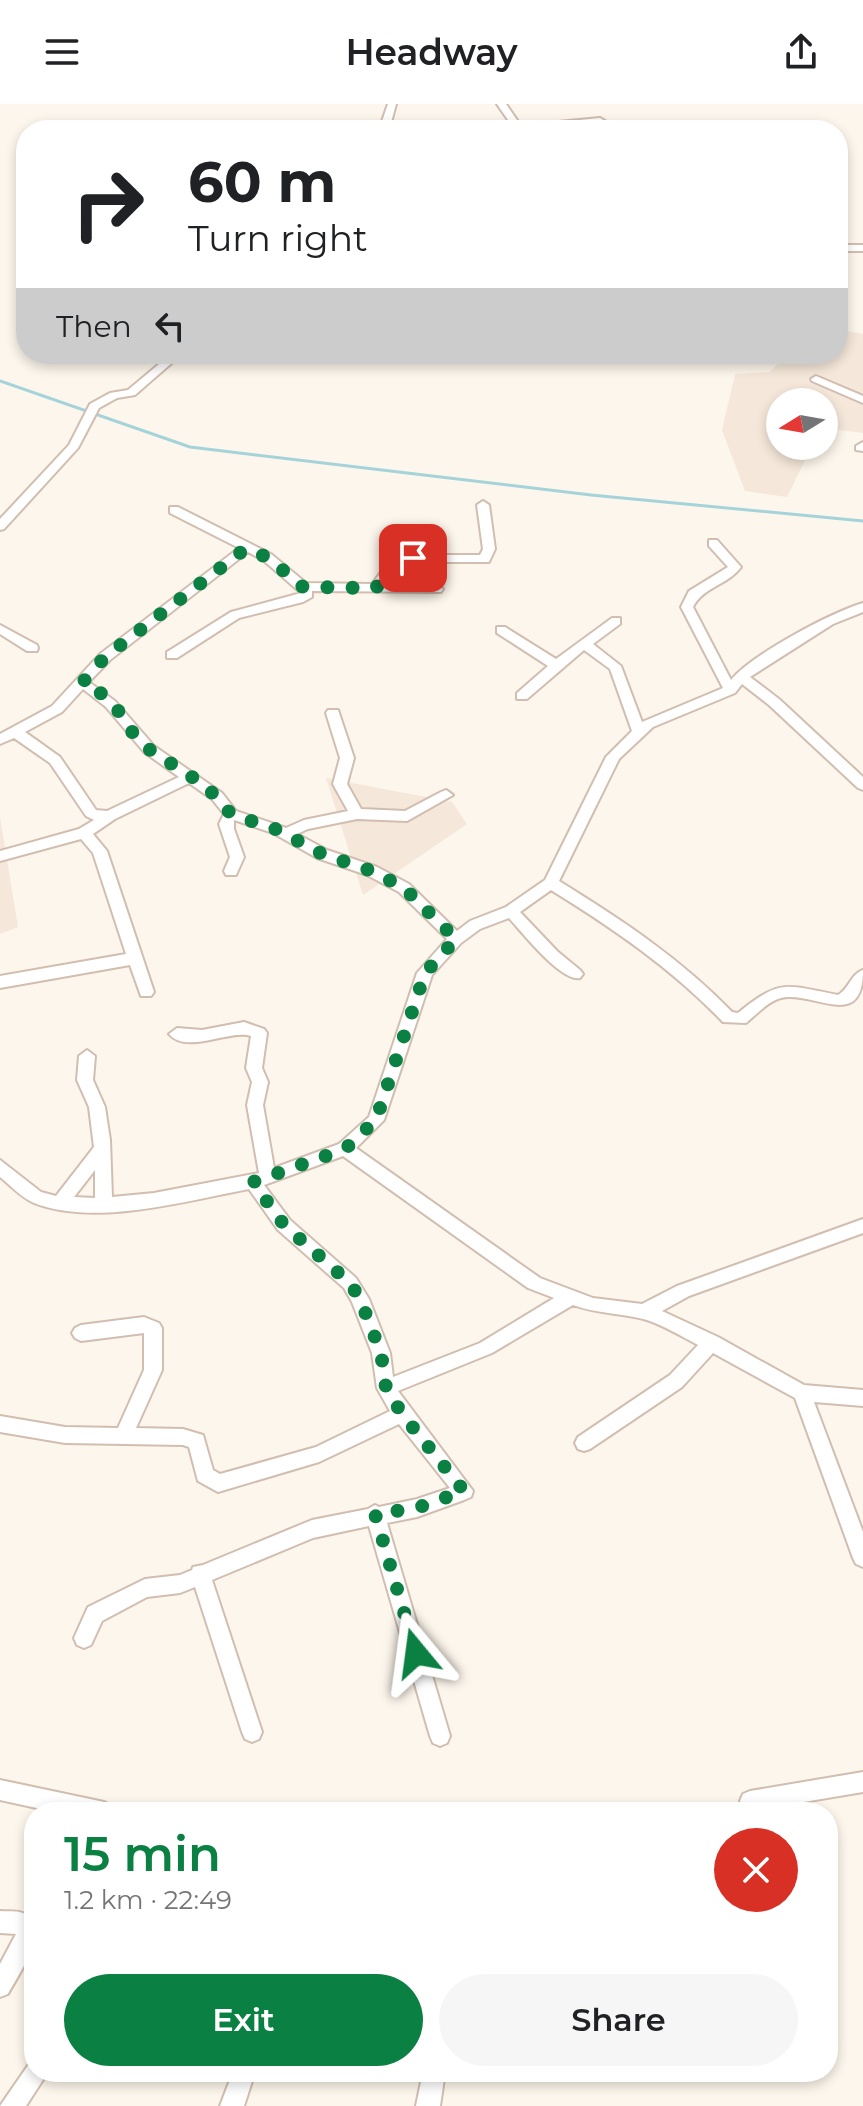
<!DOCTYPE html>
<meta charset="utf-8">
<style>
:root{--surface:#fff;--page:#f6f6f6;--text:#202124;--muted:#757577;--accent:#0b8043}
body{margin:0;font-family:Montserrat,sans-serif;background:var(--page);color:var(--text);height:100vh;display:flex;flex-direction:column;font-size:30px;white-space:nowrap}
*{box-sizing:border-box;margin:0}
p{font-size:26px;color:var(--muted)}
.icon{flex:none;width:44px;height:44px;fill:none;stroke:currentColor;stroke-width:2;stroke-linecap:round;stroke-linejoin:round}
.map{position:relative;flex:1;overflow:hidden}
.sheet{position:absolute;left:24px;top:1698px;width:814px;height:280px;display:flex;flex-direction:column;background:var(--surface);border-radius:32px;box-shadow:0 4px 12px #0003}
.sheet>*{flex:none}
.hud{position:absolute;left:16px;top:16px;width:832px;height:244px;border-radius:32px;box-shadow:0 4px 12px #0003;background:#fff;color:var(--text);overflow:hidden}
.needle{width:52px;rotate:259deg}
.buttons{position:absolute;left:766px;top:284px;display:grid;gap:16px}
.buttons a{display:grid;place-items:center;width:72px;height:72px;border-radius:50%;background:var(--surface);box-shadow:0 4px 12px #0003;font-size:40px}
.pin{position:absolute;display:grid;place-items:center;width:68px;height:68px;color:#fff;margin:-34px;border-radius:16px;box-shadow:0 4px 12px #0006}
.me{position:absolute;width:88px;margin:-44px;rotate:344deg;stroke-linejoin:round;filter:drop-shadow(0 0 6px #0008)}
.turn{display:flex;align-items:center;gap:28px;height:168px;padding:0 40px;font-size:36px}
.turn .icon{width:104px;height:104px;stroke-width:2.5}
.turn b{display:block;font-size:56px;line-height:68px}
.then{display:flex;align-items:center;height:76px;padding:0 40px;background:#0003;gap:16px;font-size:30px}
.round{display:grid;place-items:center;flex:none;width:84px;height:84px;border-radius:42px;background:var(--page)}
.headline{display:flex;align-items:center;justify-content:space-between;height:136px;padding:0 40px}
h1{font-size:48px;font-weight:600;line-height:60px;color:var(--accent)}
.action{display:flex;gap:16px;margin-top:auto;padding:16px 40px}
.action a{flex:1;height:92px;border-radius:48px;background:var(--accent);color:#fff;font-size:32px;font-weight:600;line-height:92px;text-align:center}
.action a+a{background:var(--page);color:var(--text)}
header{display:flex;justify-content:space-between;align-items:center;height:104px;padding:0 40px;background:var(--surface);font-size:36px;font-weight:600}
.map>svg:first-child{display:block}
.residential{fill:#f5e8da}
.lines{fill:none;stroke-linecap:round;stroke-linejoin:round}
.stream{stroke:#a5d3da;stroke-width:3}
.street-casing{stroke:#d1beb0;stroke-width:4}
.street{fill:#fff;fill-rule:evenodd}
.route{stroke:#0b8043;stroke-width:14;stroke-dasharray:0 25.2}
</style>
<header><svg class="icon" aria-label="menu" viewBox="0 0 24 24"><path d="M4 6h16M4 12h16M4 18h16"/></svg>Headway<svg class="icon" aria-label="share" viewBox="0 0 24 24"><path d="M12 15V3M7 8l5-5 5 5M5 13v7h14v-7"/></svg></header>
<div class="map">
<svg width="863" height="2002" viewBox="0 0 863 2002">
<rect width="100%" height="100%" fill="#fdf6ec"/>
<g class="residential">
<polygon points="838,225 863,230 863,329 824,324 824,298 780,298 780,342 812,342 787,393 745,387 722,326 735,270 769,268 789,250 838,250"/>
<polygon points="326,674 452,698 467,720 363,791"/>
<polygon points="0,713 18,823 0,830"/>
</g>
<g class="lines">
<polyline class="stream" points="0,277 190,343 591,391 863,417"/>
<g class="street-casing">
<g id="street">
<polygon points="388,0 396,0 389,26 379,26"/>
<polygon points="497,0 506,0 519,19 527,21 600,14 605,17 600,20 524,26 513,23"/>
<rect x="838" y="141" width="25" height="6"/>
<polygon points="171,250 182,250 135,291 117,294 99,304 78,344 4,425 0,426 0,415 69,341 90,300 110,289 128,286"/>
<polygon points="816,272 863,292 863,299 812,277 811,275"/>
<polygon points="863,338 863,347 856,346 856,342"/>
<path d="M 483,397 L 489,401 L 495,445 L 489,458 L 401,458 L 385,480 L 437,481 L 443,485 L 441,488 L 312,487 L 312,493 L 303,498 L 239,514 L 177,554 L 167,554 L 167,548 L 231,508 L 301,489 L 263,456 L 248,448 L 110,556 L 89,578 L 115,597 L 154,642 L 222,689 L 236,707 L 286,724 L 304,716 L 348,707 L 333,680 L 340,654 L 326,609 L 328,606 L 338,606 L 354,654 L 347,680 L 361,705 L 405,707 L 441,688 L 446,686 L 453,691 L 407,717 L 357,715 L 308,725 L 297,730 L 327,746 L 377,763 L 409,780 L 457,827 L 470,817 L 506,803 L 545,776 L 606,653 L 632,627 L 610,565 L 584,546 L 527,595 L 517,595 L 517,589 L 548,562 L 497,529 L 497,523 L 505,523 L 556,555 L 612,514 L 620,514 L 620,520 L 593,540 L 621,562 L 642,618 L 723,584 L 681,503 L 689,487 L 728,463 L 709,442 L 709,436 L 717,436 L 741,463 C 728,481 703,483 693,503 L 731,576 C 753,550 830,509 863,499 L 863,508 L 833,520 L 750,573 L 779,595 L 863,673 L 863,686 L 858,684 L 769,601 L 742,580 L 735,589 L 653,623 L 619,655 L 559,777 C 622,816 681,855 732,908 L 738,909 C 781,874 786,881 838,891 C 849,885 851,870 863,866 C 863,924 821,892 788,893 C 772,893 758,909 746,919 L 723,918 C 672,865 614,825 551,786 L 520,808 L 557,847 L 580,866 L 583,870 L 580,874 C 561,878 522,828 509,814 L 480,825 L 461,839 L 432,871 L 384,1016 L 356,1044 L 540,1174 L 593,1194 L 642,1200 L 677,1182 L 863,1115 L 863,1129 L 689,1192 L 662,1207 L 718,1233 L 804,1281 L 863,1286 L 863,1302 L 814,1298 L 863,1428 L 863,1463 L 856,1460 L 853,1454 L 795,1294 L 713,1249 L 682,1283 L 590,1345 L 584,1347 L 578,1345 L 575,1339 L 578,1333 L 670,1271 L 698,1241 C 681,1232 665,1222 647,1216 C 622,1209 597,1210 573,1201 L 492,1249 L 398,1287 L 473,1387 L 471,1393 L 464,1396 L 417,1413 L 387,1419 L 450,1632 L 447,1639 L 440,1642 L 433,1639 L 430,1632 L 369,1422 L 313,1434 L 212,1476 L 262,1628 L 259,1635 L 252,1638 L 245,1635 L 242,1628 L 195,1483 L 180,1489 L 147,1493 L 102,1517 L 91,1541 L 84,1544 L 77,1541 L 74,1534 L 88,1503 L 145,1475 L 180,1471 L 192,1466 L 193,1463 L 203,1461 L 312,1416 L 368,1405 L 375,1401 L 379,1403 L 417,1395 L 450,1384 L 399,1320 L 319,1358 L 218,1388 L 198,1377 L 189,1343 L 183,1341 L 65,1339 L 0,1328 L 0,1312 L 65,1323 L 118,1324 L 144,1266 L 144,1229 L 81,1237 L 75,1234 L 72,1229 L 75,1224 L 81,1221 L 144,1213 L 159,1219 L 162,1224 L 162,1266 L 136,1324 L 183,1325 L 203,1331 L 213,1366 L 220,1370 L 316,1343 L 390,1307 L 377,1284 L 372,1249 L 352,1198 L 344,1184 L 278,1126 L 249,1085 C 186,1097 95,1123 34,1099 C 22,1094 10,1081 0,1073 L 0,1056 L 41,1088 L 56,1092 L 94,1043 L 89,1003 L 77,976 L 79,952 L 87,946 L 95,952 L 93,976 L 105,1003 L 110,1036 L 112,1093 L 154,1089 L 259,1069 L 247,1001 L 252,978 L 246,964 L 251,932 C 229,925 187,951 169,930 L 177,924 L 202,926 L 244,918 L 264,925 L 267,929 L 262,964 L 268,978 L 263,1001 L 274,1064 L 339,1040 L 369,1013 L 417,869 L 447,835 L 399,788 L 367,771 L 317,754 L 273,729 L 234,716 L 234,725 L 244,753 L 236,771 L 226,771 L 224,767 L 230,753 L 219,720 L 224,710 L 212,695 L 189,679 L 115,715 L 93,730 L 107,747 L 154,888 L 151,892 L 141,892 L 130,861 L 0,884 L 0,872 L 126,850 L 93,749 L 81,735 L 0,757 L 0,747 L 79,725 L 94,716 L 86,712 L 50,659 L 14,634 L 0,640 L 0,630 L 52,602 L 100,550 L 239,444 L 170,409 L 170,403 L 178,403 L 271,450 L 306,479 L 372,480 L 394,451 L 480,451 L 483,445 L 477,401 ZM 83,585 L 106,603 L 144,648 L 179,673 L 107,707 L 96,706 L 60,653 L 25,628 L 62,608 ZM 343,1052 L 528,1184 L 554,1194 L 480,1239 L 393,1273 L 390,1249 L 369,1195 L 356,1174 L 290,1116 L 264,1081 ZM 95,1066 L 95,1094 L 74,1093 Z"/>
<polygon points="0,521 37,541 38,544 37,547 27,547 0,530"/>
<polygon points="863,1668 863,1688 750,1707 743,1704 740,1697 743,1690 750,1687"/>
<polygon points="0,1676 104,1698 111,1701 114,1708 55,1708 0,1696"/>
<path d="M 0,1807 C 8,1808 18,1806 25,1810 C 52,1824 17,1873 8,1890 L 0,1893 L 0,1860 L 16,1830 L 0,1829 Z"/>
<polygon points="34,1958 34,1968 48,1968 26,2002 0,2002 29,1960"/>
<polygon points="233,1968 255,1968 244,2002 220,2002"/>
<polygon points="423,1968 445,1968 440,2002 416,2002"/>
</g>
</g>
<use href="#street" class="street"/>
</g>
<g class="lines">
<polyline class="route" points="413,454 398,454 376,484 303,483 267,453 245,445 105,553 82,579 104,591 115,602 133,629 147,644 206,682 231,710 278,726 322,750 372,767 404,784 456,835 425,869 376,1016 345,1045 253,1078 284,1121 350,1179 360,1195 381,1249 386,1284 402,1310 464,1387 417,1404 375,1410 416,1549"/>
</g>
</svg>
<div class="buttons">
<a><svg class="needle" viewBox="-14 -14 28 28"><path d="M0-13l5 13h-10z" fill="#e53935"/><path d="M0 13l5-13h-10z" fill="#757577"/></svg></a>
</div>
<div class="pin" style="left:413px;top:454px;background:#d93025"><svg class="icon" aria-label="arrive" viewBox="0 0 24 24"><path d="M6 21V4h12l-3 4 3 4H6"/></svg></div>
<svg class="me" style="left:416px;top:1549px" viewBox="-20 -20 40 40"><path d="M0-17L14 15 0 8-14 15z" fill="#0b8043" stroke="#fff" stroke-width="4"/></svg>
<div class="hud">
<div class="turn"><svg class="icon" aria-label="right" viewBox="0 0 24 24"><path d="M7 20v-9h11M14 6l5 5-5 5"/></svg><div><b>60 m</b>Turn right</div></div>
<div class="then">Then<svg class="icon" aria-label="left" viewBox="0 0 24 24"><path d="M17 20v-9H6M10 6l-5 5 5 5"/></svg></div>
</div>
<section class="sheet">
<div class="headline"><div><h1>15 min</h1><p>1.2 km · 22:49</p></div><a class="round" style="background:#d93025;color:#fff"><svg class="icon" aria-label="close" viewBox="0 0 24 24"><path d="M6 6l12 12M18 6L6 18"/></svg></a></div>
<div class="action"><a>Exit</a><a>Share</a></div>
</section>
</div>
